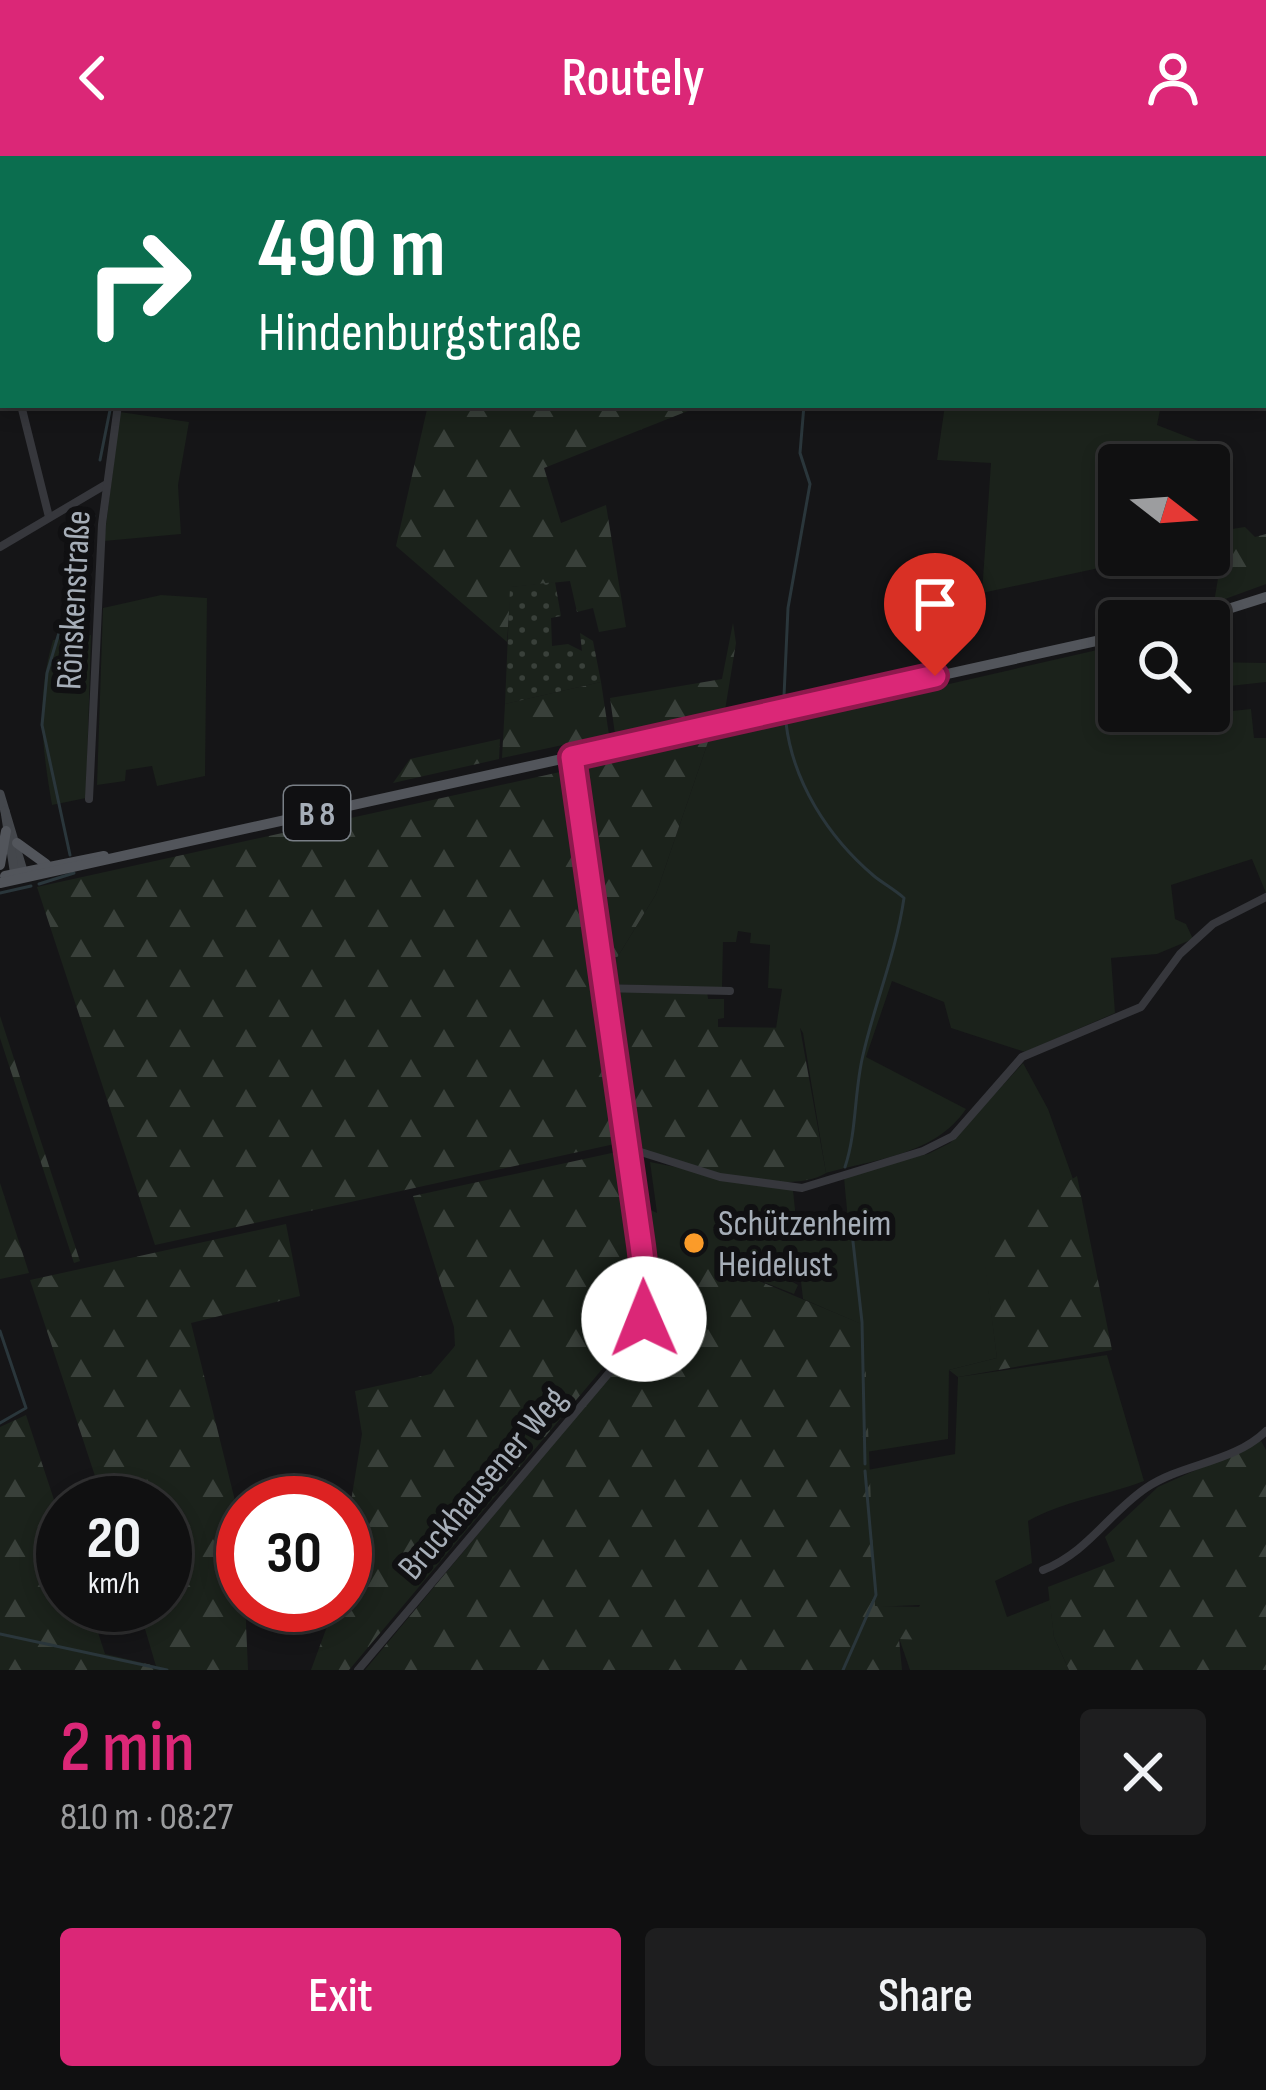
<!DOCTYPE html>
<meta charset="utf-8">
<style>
:root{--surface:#101011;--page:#1e1e1f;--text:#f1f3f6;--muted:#9c9d9f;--line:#303031;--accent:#db2777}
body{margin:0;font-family:"Sofia Sans Condensed",sans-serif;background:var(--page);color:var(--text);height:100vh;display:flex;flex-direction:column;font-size:45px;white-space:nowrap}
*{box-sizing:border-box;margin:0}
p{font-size:39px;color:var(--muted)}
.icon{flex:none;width:66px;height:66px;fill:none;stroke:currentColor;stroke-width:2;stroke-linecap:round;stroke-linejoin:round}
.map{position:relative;height:1514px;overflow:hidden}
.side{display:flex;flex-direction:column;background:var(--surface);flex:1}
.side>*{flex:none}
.top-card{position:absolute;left:0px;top:0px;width:1266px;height:252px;box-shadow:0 6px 18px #0003,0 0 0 3px var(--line);background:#0b6e4f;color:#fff;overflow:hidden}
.needle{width:78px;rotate:107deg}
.tools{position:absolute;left:1098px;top:288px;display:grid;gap:24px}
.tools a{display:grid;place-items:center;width:132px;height:132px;border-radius:12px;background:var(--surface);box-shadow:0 6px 18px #0003,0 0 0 3px var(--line);font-size:60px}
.speed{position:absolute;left:36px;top:1320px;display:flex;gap:24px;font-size:60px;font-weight:700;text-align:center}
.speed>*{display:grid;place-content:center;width:156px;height:156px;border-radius:50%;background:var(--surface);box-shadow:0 6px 18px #0003,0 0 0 3px var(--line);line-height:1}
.speed small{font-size:30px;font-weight:400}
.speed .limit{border:18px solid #d22;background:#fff;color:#111}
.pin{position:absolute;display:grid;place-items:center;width:102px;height:102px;color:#fff;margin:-123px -51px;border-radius:50% 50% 50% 0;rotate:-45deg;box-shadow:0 0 12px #0007}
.pin .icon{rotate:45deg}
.me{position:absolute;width:132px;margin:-66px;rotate:359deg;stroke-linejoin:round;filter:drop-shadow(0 0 9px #0008)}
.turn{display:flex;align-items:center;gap:42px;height:252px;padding:0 60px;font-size:54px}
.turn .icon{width:156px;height:156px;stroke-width:2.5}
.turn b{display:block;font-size:84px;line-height:102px}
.round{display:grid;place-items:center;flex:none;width:126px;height:126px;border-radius:12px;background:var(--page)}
.head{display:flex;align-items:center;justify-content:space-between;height:204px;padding:0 60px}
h1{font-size:72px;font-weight:600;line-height:90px;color:var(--accent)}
.primary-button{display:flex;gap:24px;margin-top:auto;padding:24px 60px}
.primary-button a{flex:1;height:138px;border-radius:12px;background:var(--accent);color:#fff;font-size:48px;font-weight:600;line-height:138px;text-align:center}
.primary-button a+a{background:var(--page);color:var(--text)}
header{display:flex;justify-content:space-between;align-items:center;height:156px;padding:0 60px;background:var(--accent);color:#fff;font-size:54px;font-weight:600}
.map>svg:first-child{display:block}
.green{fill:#1b221b}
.forest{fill:url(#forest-firs)}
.garden{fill:url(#garden-dots)}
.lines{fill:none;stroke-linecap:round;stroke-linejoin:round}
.stream{stroke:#2a363b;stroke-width:3}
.street{stroke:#36373c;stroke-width:8}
.secondary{stroke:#44474c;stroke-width:9}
.primary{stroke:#52555b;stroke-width:10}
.route-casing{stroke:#8e194d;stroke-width:30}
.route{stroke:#db2777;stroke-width:21}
.poi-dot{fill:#fb9b29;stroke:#101012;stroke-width:4.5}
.labels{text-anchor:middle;stroke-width:12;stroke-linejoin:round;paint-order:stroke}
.shield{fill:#101012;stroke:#797f86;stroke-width:3}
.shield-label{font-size:33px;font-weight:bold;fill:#a6aeb8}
.street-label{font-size:36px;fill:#a6aeb8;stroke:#101012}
.poi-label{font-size:36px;fill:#a6aeb8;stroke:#101012;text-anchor:start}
</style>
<header><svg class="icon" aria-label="back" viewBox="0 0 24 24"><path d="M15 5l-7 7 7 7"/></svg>Routely<svg class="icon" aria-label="person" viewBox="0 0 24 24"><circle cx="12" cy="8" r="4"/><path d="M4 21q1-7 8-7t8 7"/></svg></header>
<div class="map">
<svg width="1266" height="1514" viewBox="0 0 1266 1514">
<defs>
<pattern id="forest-firs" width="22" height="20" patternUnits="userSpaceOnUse" patternTransform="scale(3)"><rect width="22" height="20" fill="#1b221b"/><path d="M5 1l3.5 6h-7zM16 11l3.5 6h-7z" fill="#39403a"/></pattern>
<pattern id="garden-dots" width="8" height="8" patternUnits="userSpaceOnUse" patternTransform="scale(3)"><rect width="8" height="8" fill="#1b221b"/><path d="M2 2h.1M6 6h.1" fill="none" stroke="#39403a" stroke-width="1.8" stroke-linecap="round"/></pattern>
</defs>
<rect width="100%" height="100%" fill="#151517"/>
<g class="green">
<polygon points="959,0 1197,0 1196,3"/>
<polygon points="945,249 1161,249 1157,269 1206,288 1209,320 1209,309 1119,309 1119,399 1160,399 982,437 991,307 937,304"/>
<polygon points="120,256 189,266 178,329 181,378 104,385"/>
<polygon points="161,439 207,442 205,620 157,630 152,610 126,614 125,625 97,629 103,452"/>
<path d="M 91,479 L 86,642 L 52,649 C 42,591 36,542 53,484 Z"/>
<path d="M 1119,489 L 1119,555 L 1209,555 L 1209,506 L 1266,507 L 1266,526 L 1230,530 L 1232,555 L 1251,553 L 1254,582 L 1266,582 L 1266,737 L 1252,703 L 1171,729 L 1175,763 L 1186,768 L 1193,783 L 1157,798 L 1111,802 L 1115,857 L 1025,896 L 951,872 L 944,846 L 892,825 L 866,901 L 966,953 C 935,999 876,1003 826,1017 L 803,877 L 800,872 L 776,872 L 782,833 L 768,832 L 770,789 L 750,787 L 751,777 L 738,775 L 736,786 L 723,786 L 722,832 L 608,828 L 607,818 L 656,738 L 709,583 Z"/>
<polygon points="1023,907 1048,953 1073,1023 982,1081 997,1202 949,1214 948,1283 866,1296 863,1169 803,1143 800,1117 756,1097 757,1107 798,1129 794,1138 709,1105 684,1139 645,1078 640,1049 657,1057 650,1006 793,1034 797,1073 848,1065 844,1022 848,1016 928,998 950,987"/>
<path d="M 1107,1199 L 1144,1325 C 1105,1340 1063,1345 1028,1365 L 1032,1407 L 995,1425 L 1007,1461 L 1050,1444 L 1054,1481 L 1069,1514 L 910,1514 L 899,1482 L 920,1449 L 875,1451 L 867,1314 L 955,1298 L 958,1221 Z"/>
</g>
<g class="forest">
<polygon points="428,249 703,249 544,312 561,367 606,349 626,471 599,476 593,452 577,456 570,425 511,431 507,486 396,390"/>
<polygon points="1245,371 1255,381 1266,378 1266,428 1214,447 1226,374"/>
<polygon points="733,467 736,487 725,554 615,578 610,542 722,523"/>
<polygon points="601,526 609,579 502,602 505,548"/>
<polygon points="500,583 499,603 393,627 410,603"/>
<polygon points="709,583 656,738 607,818 610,830 603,829 576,612"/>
<polygon points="569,614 619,987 155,1089 37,731"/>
<path d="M 611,834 L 707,835 L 708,843 L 724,843 L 724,862 L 718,863 L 718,871 L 800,872 L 826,1017 C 787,1041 686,1012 645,995 L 626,968 L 604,843 Z"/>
<polygon points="0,860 80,1105 74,1107 0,882"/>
<polygon points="621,995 642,1148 635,1174 349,1514 311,1514 335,1449 345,1449 345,1382 362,1278 355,1235 431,1218 455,1190 454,1171 413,1040"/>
<polygon points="1077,1020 1112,1194 958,1221 949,1214 997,1202 981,1080"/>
<polygon points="0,1027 29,1117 0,1123"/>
<polygon points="286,1068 300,1140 191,1167 242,1373 248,1514 0,1514 0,1271 26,1259 63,1371 63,1449 89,1449 105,1498 156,1510 138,1449 165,1449 165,1347 104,1347 30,1124"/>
<polygon points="645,1078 684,1138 709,1104 864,1169 875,1450 923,1451 927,1484 899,1483 902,1514 365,1514 657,1163"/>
<polygon points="1261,1285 1266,1294 1266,1514 1069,1514 1054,1481 1048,1431 1115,1405 1105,1381 1158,1331"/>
</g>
<polygon class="garden" points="555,426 561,460 551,462 552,490 568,488 582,495 580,477 593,485 601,526 505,548 510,431"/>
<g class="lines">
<g class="stream">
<polyline points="238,3 239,0"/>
<polyline points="880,3 881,0"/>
<polyline points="100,304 111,249"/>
<polyline points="784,540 788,452 810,328 800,297 804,249"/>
<path d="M 786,567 C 793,626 828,681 874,720 C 884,728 895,734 904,742 C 896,797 875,846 863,899 C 854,936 857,975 845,1011"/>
<polyline points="70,699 42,569 47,517 94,360"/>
<polyline points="39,728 74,717"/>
<polyline points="0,737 31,730"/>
<polyline points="850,1059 862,1166 865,1308"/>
<polyline points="0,1175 26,1252 0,1267"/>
<polyline points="0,1478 167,1514"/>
<polyline points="843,1514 876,1439 865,1315"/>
</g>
<g class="street">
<polyline points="50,0 52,3"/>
<polyline points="250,0 253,3"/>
<polyline points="1220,0 1236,3"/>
<polyline points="23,3 34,0"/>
<polyline points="689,3 691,0"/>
<polyline points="1199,3 1200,0"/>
<polyline points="1251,3 1266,2"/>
<polyline points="0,9 3,8"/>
<polyline points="0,165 3,177"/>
<polyline points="21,249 49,361"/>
<polyline points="0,391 105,329"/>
<polyline points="89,643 102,368 118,249"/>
<polyline points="600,832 730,835"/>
<polyline points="625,991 720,1021 802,1032 923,995 953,980 1022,901 1141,851 1180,798 1213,768 1266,741"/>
<path d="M 1043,1414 C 1088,1396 1108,1358 1146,1332 C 1183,1307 1233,1307 1266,1275"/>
<polyline points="358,1514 636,1185 648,1147 572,601"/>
</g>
<g class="secondary">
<polyline points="0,638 24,718"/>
<polyline points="5,655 15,720"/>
</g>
<g class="primary">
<polyline points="1190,465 1266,441"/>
<polyline points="17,687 46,708"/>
<polyline points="0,709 6,675"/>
<polyline points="5,720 104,700"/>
<polyline points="0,727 1119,480"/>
</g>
</g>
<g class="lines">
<g class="route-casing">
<polyline id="route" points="644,1163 648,1147 641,1089 572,601 935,520"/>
</g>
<use href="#route" class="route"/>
</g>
<circle class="poi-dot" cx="694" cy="1087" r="12"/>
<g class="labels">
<rect class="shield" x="284" y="630" width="66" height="54" rx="9"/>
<g class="shield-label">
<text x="317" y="669">B 8</text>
</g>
<g class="street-label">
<text transform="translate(72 444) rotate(-87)" y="13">Rönskenstraße</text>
<text transform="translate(481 1326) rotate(-50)" y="13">Bruckhausener Weg</text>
</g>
<g class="poi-label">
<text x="718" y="1079">Schützenheim<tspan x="718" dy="41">Heidelust</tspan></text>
</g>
</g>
</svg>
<div class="tools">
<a><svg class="needle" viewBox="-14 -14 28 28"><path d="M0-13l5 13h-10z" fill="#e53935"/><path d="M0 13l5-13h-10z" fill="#9c9d9f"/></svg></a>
<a><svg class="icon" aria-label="search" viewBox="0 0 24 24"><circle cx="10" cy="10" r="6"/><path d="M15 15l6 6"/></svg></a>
</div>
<div class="speed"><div>20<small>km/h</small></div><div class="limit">30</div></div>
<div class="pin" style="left:935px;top:520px;background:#d93025"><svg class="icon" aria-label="arrive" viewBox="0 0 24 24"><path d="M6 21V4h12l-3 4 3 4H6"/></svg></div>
<svg class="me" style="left:644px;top:1163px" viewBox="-20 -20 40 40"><circle r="19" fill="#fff"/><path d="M0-13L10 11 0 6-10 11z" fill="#db2777"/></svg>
<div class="top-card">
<div class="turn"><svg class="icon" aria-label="right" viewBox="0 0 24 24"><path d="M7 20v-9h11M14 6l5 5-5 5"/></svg><div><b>490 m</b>Hindenburgstraße</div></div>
</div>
</div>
<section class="side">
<div class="head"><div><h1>2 min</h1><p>810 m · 08:27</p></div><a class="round"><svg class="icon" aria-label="close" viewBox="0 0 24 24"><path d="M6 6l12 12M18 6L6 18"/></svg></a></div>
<div class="primary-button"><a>Exit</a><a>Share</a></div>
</section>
